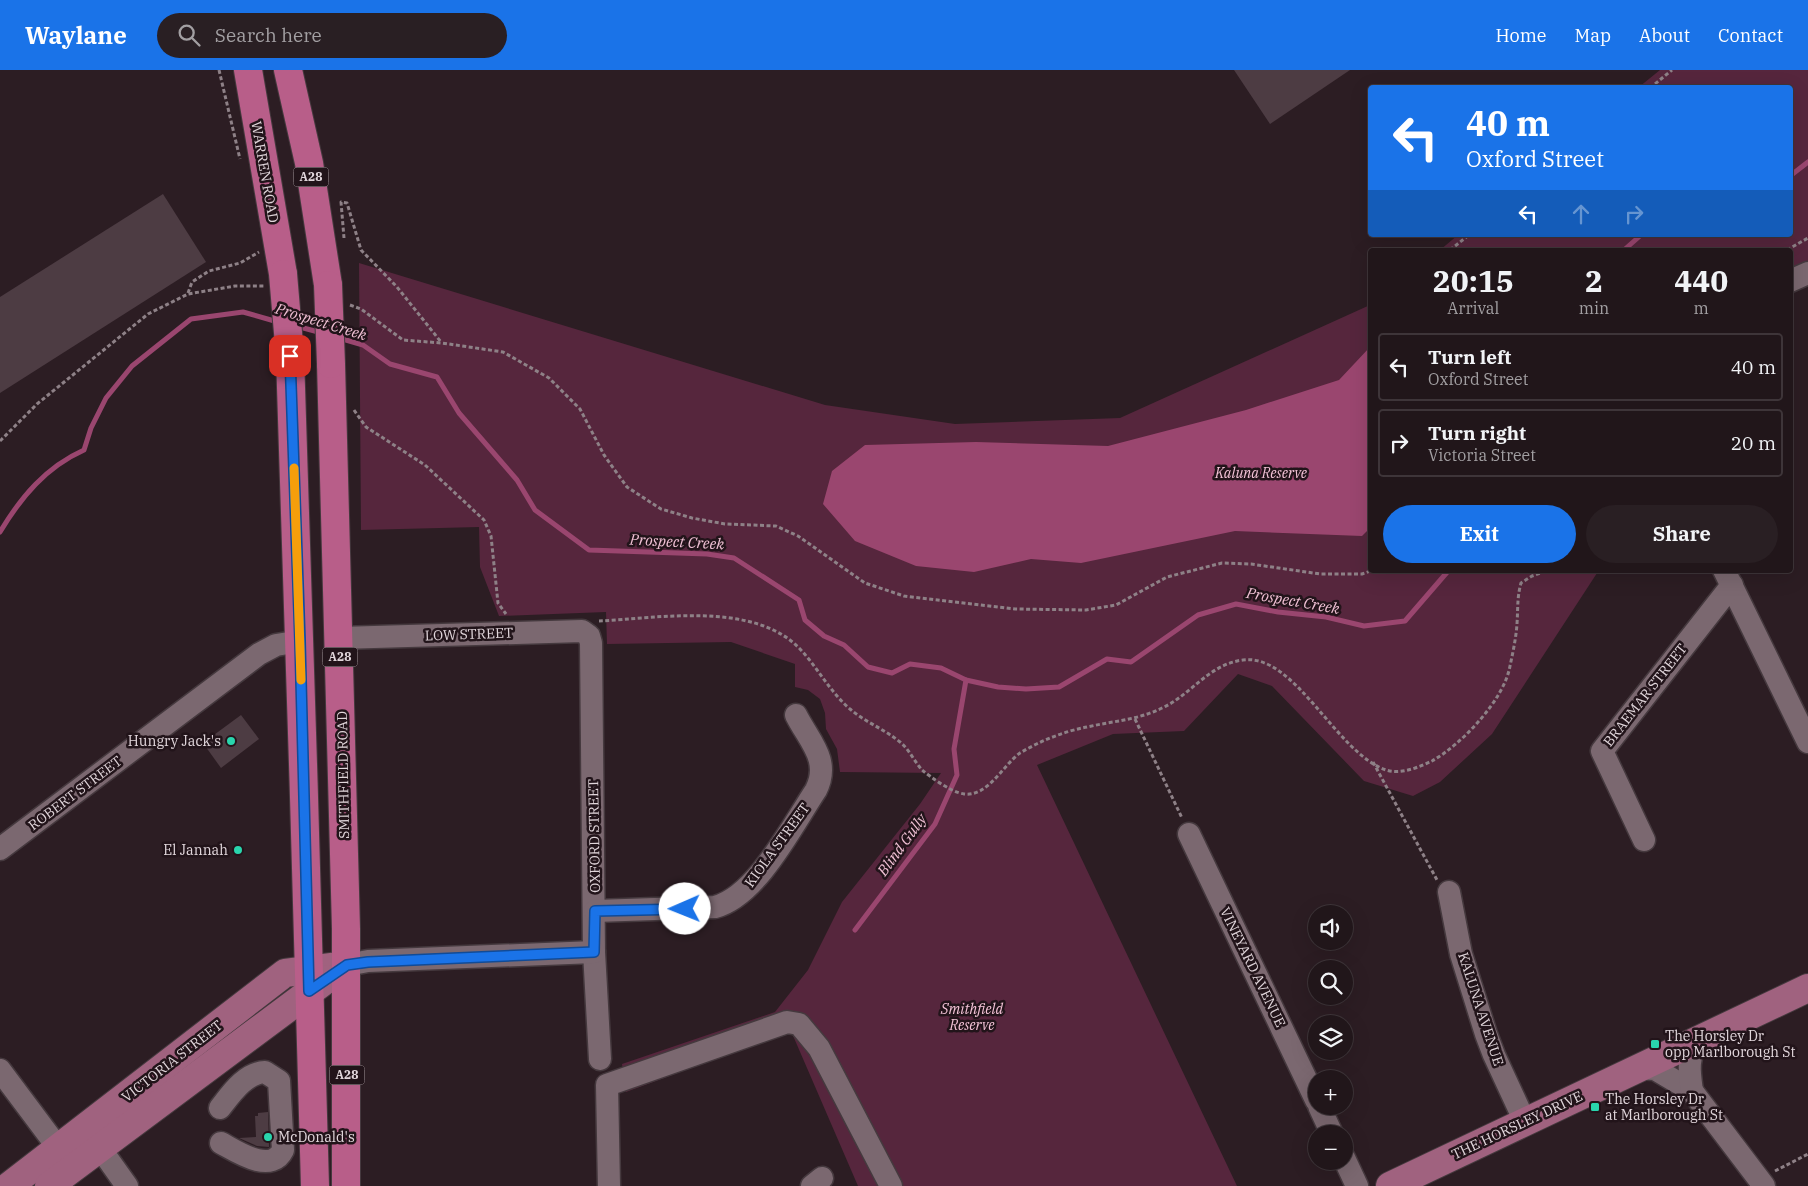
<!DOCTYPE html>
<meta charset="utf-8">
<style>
:root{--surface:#21161a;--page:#291f23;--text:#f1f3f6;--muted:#a29fa2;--line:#3e3539;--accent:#1a73e8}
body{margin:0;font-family:"IBM Plex Serif",serif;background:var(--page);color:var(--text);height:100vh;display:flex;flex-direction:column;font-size:19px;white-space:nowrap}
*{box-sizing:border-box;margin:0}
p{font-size:16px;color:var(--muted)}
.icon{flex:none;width:28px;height:28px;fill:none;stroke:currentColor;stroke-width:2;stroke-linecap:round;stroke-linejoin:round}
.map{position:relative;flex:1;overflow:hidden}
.sheet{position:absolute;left:1368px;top:178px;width:425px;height:325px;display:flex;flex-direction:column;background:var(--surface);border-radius:5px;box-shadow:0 5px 20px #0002,0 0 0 1px var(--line)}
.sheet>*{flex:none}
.banner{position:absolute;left:1368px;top:15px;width:425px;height:152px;border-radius:5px;box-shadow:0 5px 20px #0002,0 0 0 1px var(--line);background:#1a73e8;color:#fff;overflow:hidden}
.controls{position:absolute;left:1308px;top:835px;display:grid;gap:10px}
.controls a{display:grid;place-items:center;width:45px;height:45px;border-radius:50%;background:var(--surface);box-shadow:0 5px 20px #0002,0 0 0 1px var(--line);font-size:25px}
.pin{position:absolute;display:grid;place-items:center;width:42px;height:42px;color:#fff;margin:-21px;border-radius:10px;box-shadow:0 2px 8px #0006}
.me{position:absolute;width:55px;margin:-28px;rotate:269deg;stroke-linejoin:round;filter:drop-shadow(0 0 4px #0008)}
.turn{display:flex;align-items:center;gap:18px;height:105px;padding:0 15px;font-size:22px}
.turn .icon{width:65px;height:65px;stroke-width:2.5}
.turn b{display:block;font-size:35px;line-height:42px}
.lanes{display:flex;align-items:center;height:48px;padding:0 15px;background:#0003;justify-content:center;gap:25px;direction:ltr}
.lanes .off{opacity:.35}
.eta{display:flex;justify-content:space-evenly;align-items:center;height:85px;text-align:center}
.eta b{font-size:30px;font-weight:700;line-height:35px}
.button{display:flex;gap:10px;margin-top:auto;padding:10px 15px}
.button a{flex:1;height:58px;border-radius:30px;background:var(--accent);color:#fff;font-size:20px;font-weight:700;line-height:58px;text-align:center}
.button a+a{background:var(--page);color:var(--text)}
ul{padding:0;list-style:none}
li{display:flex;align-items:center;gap:15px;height:68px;margin:0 10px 8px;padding:0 5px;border:2px solid var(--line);border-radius:5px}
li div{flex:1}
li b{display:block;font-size:19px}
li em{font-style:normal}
header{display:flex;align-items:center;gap:30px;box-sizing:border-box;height:70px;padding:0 25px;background:var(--accent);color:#fff}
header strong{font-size:24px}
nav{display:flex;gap:28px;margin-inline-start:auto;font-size:18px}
.search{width:350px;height:45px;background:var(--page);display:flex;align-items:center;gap:12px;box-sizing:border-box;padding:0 18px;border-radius:28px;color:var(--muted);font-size:19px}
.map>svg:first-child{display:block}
.green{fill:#56263d}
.water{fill:#9a466f}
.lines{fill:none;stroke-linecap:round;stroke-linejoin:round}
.stream{stroke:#9a466f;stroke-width:5}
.building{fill:#4d3c43}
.minor-casing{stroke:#45393e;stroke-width:25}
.major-casing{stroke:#45393e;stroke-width:30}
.highway-casing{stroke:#45393e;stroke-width:30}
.path{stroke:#8e8187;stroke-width:3;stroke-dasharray:4 2.5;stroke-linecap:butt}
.minor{stroke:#7b6870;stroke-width:22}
.major{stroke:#a0627f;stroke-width:28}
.highway{stroke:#b85e89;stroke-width:28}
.highway-bridge-casing{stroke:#45393e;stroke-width:30;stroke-linecap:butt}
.highway-bridge{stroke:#b85e89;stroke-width:28}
.route-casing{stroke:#114b97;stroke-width:12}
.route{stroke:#1a73e8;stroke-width:9}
.slow{stroke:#f59e0b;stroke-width:9}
.poi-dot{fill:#29d5ad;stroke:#22141a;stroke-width:2}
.labels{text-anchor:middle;stroke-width:5;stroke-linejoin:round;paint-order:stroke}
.shield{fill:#22141a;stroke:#a89ca1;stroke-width:1}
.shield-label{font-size:12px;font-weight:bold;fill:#e1d6db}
.street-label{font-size:14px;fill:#e1d6db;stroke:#22141a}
.park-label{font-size:14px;font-style:italic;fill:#f4c3d7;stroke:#22141a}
.poi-label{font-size:14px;fill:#e1d6db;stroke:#22141a;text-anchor:start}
.water-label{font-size:15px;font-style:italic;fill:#f1c1d5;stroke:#22141a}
</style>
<header>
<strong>Waylane</strong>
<div class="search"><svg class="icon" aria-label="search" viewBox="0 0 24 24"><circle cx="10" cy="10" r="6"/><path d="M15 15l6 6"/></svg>Search here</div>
<nav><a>Home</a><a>Map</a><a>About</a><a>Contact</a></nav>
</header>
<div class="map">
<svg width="1808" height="1116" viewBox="0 0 1808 1116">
<rect width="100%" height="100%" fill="#2c1d23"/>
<g class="green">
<polygon points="1660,0 1808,0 1808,196 1790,204 1790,180 1440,180 1458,165 1790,165 1790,18 1639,17"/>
<polygon points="359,193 825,335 955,354 1120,348 1370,235 1370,500 1599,500 1492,664 1440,712 1413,726 1364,711 1272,616 1238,604 1184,661 1113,664 1037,695 1237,1116 858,1116 791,961 626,1022 622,994 775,942 808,900 842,832 920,734 941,703 840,702 837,679 826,659 825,643 820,629 808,620 795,617 795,594 731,572 607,574 606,542 499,546 480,497 479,457 361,460"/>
</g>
<polygon class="water" points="1370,277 1370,458 1362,466 1235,461 1081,493 1031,489 974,502 916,496 855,471 823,434 832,401 865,375 976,372 1108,376 1246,340 1339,310"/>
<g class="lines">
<g class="stream">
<polyline points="1790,106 1808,92"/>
<polyline points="1624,180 1641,165"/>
<polyline points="296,256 322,263"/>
<polyline points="339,268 363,275 390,294 437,307 459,343 517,410 535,440 589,480 707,484 734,488 799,530 805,550 824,566 844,575 868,597 892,603 910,594 941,598 966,610 998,617 1026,619 1059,617 1107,589 1131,592 1198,545 1236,534 1278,542 1326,547 1364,556 1405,551 1449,500"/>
<path d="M 0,462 C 21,427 46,397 84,380 L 91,358 L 106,328 L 132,296 L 191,249 L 243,242 L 278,252"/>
<polyline points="855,860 935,754 957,705 954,679 966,610"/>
</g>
</g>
<g class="building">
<polygon points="1234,0 1350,0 1270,54"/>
<polygon points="163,124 206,192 0,323 0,227"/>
<polygon points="241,645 259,669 221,698 203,673"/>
<polygon points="268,1042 269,1077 257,1076 239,1068 256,1067 255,1046 258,1046 258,1043"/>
</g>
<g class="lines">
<g class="minor-casing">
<g id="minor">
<polyline points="1790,211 1808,203"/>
<polyline points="1724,500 1808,672"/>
<polyline points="340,568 582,561 589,566 591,573 594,882 600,989"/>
<polyline points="1189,764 1316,1030"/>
<polyline points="1644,770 1602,681 1732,515"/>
<polyline points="0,779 259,584 276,575 301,571"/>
<polyline points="1449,822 1461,884 1486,964 1494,985 1525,1052"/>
<path d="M 595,841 L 715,837 C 757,826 792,756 816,720 C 831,690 809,671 796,645"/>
<polyline points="347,895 368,891 594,882"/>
<polyline points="1637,998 1655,999 1692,1021 1764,1116"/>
<polyline points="0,1000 68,1091"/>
<path d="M 1692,1021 C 1689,1000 1687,988 1699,969"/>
<polyline points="1319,1036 1332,1064"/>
<path d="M 220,1038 C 231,1024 245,1003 265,1002 L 279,1011 L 283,1080 C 271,1105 236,1081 221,1073"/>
<polyline points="100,1078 127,1116"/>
<polyline points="1344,1088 1357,1116"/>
<polyline points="609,1116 607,1015 787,952 799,954 819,978 891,1116"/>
<polyline points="812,1116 822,1108"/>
</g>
</g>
<g class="major-casing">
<g id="major">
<polyline points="9,1116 285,903 347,895"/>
<polyline points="49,1116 327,909"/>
<polyline points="1390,1116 1808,918"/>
</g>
</g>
<g class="highway-casing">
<g id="highway">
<polyline points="248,0 283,204"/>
<polyline points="288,0 309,93 328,215"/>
<path d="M 290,286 C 300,563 307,839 315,1116"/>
<polyline points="331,294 346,859 346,1116"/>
</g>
</g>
<g class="path">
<polyline points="219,0 240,89"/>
<polyline points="1650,18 1672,0"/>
<polyline points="344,168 341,132 347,133 361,180 397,217 441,272"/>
<polyline points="1450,180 1469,165"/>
<polyline points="1787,180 1808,168"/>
<polyline points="188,223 192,212 209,201 240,193 259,182"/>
<polyline points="350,235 361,239 403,270 442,273 503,282 549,308 580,339 604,385 627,417 661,439 692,448 725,454 776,456 798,466 865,513 904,526 1015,539 1086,540 1116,535 1167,507 1222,493 1251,494 1320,504 1362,504 1373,500"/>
<polyline points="354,340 366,357 425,395 484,450 491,466 498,533 506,544"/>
<polyline points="0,371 37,334 148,244 188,224 235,216 264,216"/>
<path d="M 599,551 C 660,548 754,531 800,579 C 818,598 830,622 850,639 C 865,652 884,659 900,672 C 909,679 914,691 922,700 C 932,708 951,722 964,724 C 988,727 1003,695 1020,683 C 1040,671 1065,661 1087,657 C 1113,651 1138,650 1162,638 C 1191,625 1209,594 1243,590 C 1295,583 1336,683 1386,700 C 1401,705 1419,697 1432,691 C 1462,674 1504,630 1510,596 C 1513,582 1516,568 1517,554 C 1518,539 1517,527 1521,513 L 1532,506 L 1550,500"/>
<polyline points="1135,649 1182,748"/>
<polyline points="1373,692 1437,810"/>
<polyline points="1775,1101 1808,1084"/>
</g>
<use href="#minor" class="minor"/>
<use href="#major" class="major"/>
<use href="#highway" class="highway"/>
<g class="highway-bridge-casing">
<g id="highway-bridge">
<polyline points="283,204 290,286"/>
<polyline points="328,215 331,294"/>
</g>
</g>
<use href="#highway-bridge" class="highway-bridge"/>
</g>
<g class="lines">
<g class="route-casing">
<polyline id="route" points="290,286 300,571 309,921 347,895 368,892 594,882 595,841 685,839"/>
</g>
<use href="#route" class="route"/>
<polyline class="slow" points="294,398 301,610"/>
</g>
<g class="poi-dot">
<circle cx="231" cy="671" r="5"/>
<circle cx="238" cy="780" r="5"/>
<rect x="1650" y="969" width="10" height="10" rx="2.5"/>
<rect x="1590" y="1032" width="10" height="10" rx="2.5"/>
<circle cx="268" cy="1067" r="5"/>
</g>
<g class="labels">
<g class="shield">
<rect x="293.5" y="97.5" width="35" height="19" rx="4"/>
<rect x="322.5" y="577.5" width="35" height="19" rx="4"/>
<rect x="329.5" y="995.5" width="35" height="19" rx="4"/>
</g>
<g class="shield-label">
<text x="311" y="111">A28</text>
<text x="340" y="591">A28</text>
<text x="347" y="1009">A28</text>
</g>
<g class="street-label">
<text transform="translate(265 102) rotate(80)" y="5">WARREN ROAD</text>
<text transform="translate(469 564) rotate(-2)" y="5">LOW STREET</text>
<text transform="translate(1645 625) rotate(-52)" y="5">BRAEMAR STREET</text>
<text transform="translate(343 705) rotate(-91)" y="5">SMITHFIELD ROAD</text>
<text transform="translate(75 723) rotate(-37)" y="5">ROBERT STREET</text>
<text transform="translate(594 766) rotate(-91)" y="5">OXFORD STREET</text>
<text transform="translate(777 775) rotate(-54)" y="5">KIOLA STREET</text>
<text transform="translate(1253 897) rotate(64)" y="5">VINEYARD AVENUE</text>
<text transform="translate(1481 939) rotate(72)" y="5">KALUNA AVENUE</text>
<text transform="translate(172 991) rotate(-38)" y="5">VICTORIA STREET</text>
<text transform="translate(1517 1055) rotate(-25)" y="5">THE HORSLEY DRIVE</text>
</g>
<g class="park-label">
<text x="1261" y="408">Kaluna Reserve</text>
<text x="972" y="944">Smithfield<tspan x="972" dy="16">Reserve</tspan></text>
</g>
<g class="poi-label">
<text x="221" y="676" text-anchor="end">Hungry Jack's</text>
<text x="228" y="785" text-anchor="end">El Jannah</text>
<text x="1665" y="971">The Horsley Dr<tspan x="1665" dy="16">opp Marlborough St</tspan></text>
<text x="1605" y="1034">The Horsley Dr<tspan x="1605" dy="16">at Marlborough St</tspan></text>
<text x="278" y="1072">McDonald's</text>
</g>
<g class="water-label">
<text transform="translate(321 252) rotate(17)" y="5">Prospect Creek</text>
<text transform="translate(677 472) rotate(3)" y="5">Prospect Creek</text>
<text transform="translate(1293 531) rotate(10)" y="5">Prospect Creek</text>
<text transform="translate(902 775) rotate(-54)" y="5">Blind Gully</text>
</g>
</g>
</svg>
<div class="controls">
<a><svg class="icon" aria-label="sound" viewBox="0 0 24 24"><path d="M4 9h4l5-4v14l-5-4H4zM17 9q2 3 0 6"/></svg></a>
<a><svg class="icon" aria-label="search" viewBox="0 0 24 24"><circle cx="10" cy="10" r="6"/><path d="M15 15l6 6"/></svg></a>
<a><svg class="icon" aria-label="layers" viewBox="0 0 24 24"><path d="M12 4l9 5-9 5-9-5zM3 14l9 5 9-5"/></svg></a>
<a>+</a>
<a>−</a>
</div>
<div class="pin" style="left:290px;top:286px;background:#d93025"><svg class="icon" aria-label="arrive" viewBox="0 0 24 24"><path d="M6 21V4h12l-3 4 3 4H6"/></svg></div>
<svg class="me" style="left:685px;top:839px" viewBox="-20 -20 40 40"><circle r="19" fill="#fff"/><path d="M0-13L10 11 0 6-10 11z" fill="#1a73e8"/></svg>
<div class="banner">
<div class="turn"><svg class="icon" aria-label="left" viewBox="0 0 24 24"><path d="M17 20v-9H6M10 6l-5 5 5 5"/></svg><div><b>40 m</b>Oxford Street</div></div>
<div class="lanes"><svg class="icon" aria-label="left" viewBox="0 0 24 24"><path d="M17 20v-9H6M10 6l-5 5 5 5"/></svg><svg class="icon off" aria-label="ahead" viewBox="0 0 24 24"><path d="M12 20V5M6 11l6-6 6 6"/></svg><svg class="icon off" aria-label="right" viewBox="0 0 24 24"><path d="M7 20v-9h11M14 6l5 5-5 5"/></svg></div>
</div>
<section class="sheet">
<div class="eta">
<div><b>20:15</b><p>Arrival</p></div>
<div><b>2</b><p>min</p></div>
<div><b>440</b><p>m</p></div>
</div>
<ul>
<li><svg class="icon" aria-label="left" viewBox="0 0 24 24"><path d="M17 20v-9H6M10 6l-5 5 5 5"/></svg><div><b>Turn left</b><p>Oxford Street</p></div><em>40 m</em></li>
<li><svg class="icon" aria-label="right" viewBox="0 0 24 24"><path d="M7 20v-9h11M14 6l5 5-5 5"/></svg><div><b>Turn right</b><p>Victoria Street</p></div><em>20 m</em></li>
</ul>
<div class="button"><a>Exit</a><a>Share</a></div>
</section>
</div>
